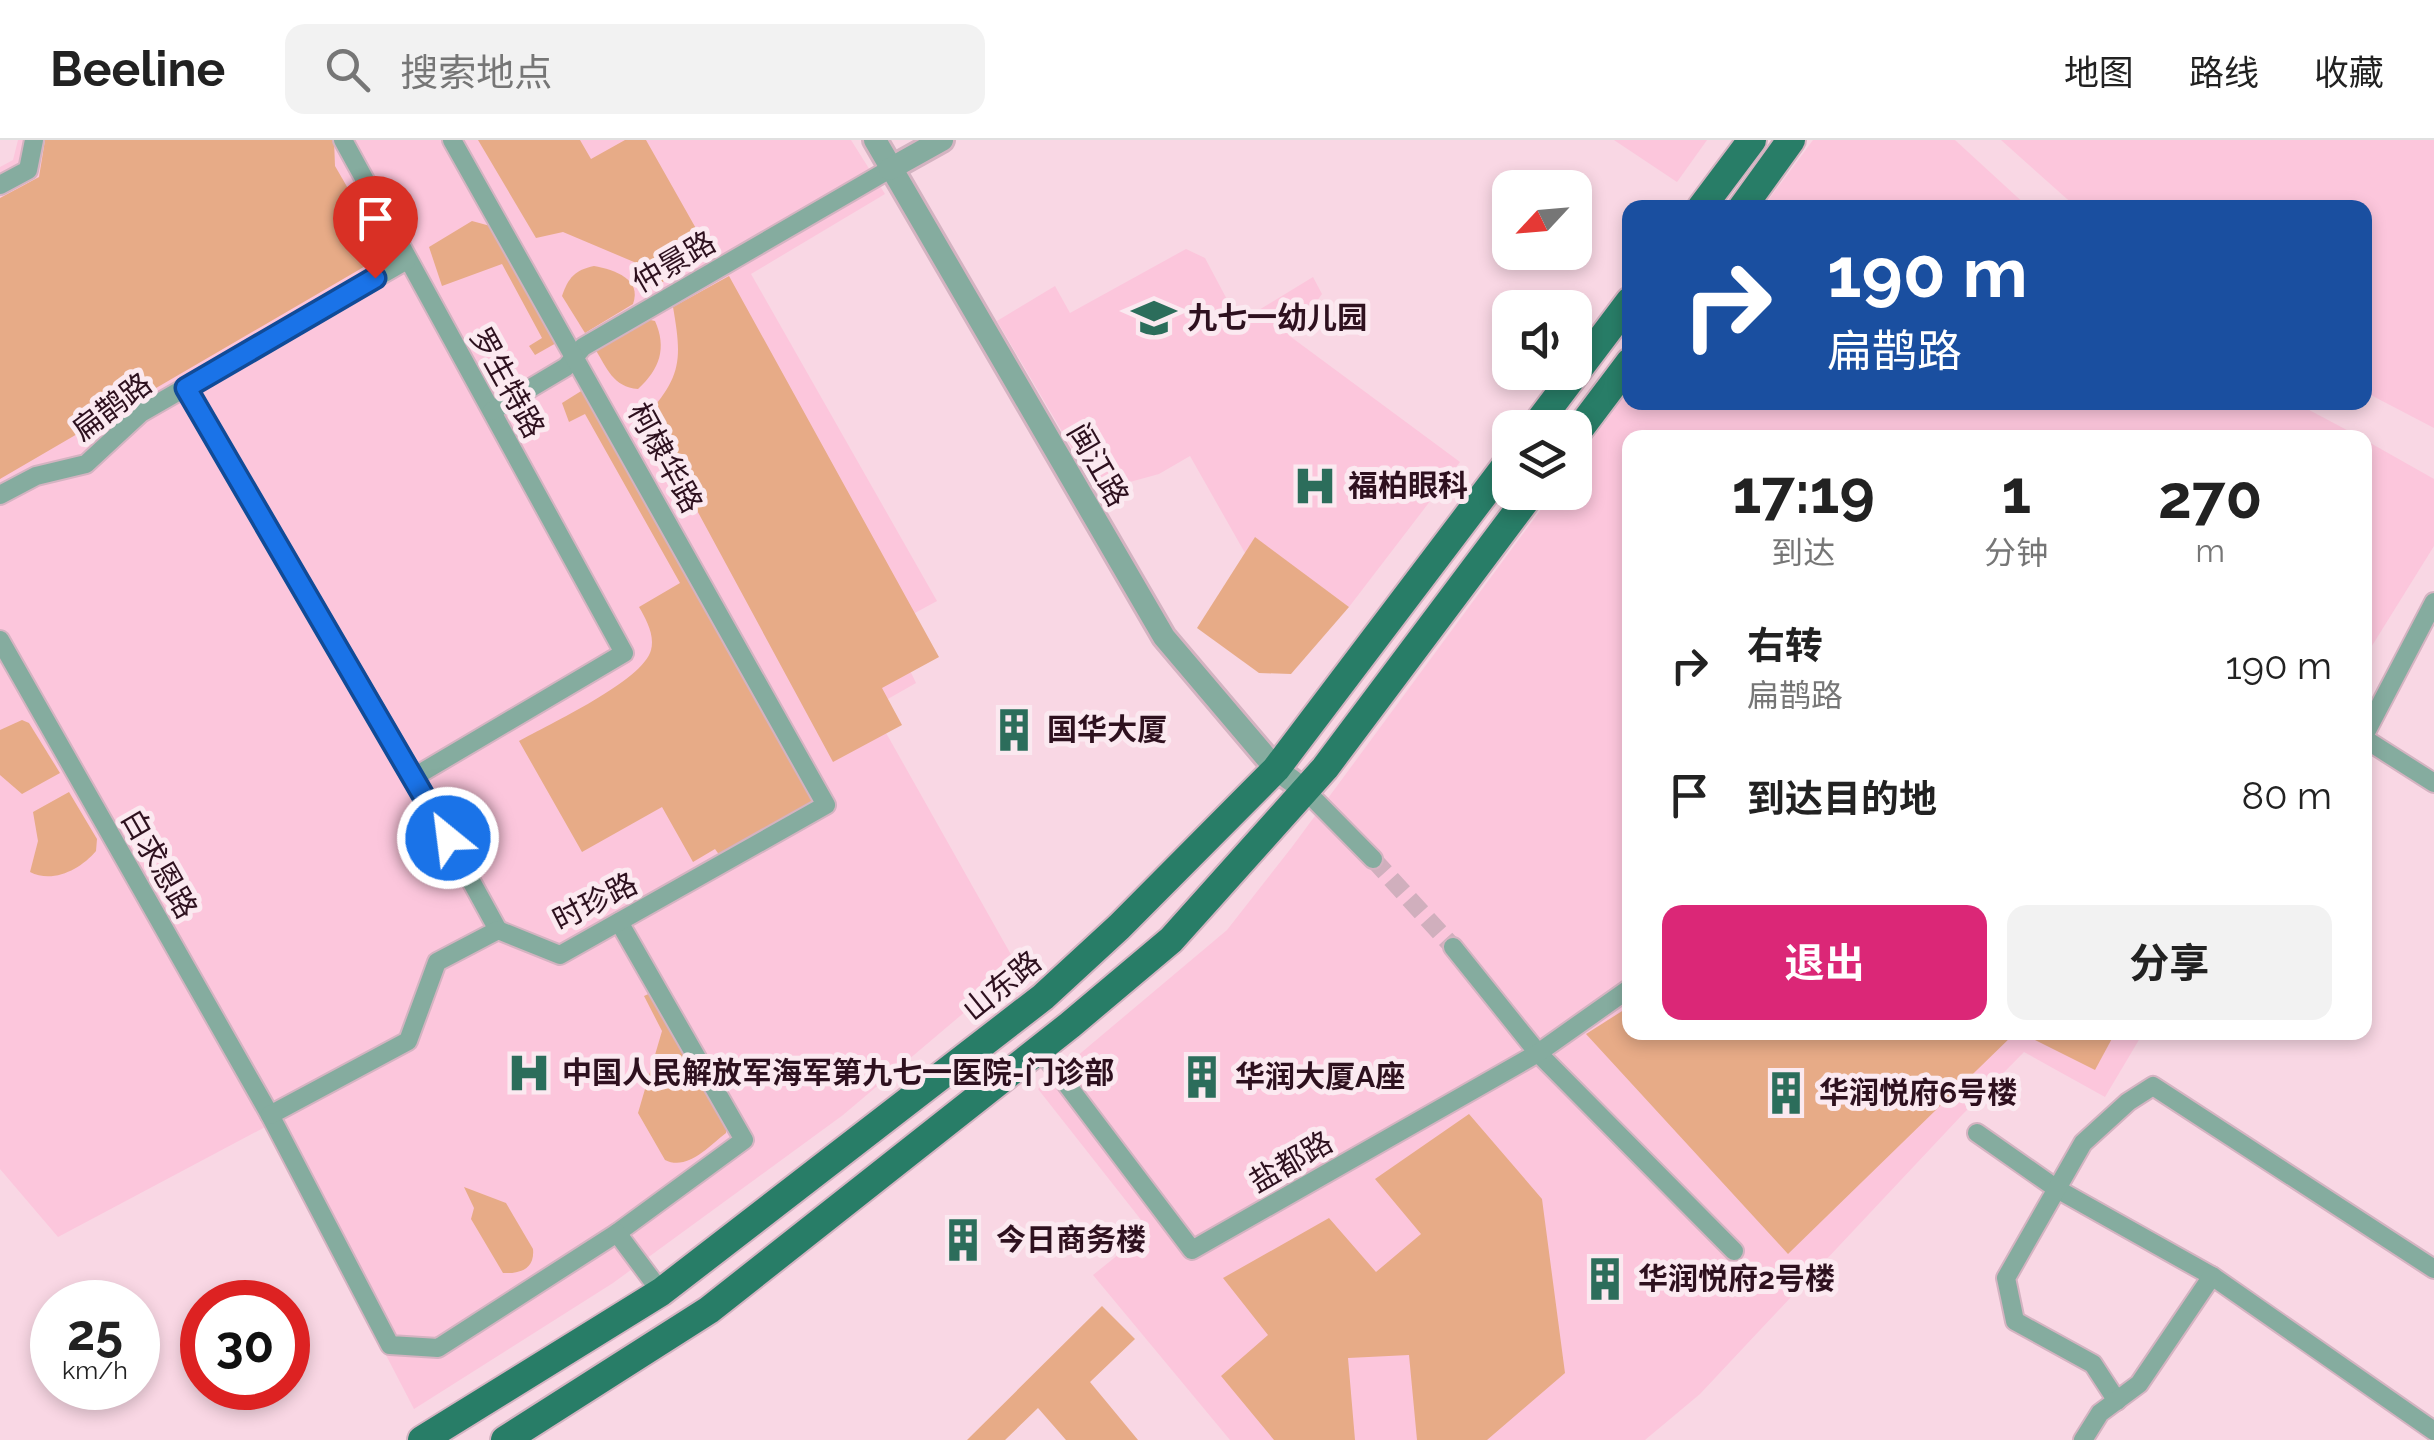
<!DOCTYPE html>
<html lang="zh">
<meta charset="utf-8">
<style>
:root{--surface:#fff;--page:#f2f2f2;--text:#222;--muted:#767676;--line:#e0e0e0;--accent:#db2777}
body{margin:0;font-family:Raleway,"Noto Sans SC",sans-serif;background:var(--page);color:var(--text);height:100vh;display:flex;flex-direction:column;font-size:38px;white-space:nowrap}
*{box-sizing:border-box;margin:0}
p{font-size:32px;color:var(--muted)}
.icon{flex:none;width:55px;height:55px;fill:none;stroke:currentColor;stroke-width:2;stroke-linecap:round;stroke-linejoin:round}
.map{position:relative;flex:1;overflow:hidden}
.side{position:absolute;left:1622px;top:290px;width:750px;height:610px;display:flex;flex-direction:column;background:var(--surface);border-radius:20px;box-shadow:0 5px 15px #0003}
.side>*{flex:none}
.hud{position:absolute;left:1622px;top:60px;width:750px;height:210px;border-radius:20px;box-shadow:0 5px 15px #0003;background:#1a4fa0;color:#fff;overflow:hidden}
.needle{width:65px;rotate:244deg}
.tools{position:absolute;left:1492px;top:30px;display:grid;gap:20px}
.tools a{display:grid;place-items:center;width:100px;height:100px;border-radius:20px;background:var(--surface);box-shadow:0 5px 15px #0003;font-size:50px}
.speed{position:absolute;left:30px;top:1140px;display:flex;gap:20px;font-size:50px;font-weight:700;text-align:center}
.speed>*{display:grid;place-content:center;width:130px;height:130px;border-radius:50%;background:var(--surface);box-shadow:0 5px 15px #0003;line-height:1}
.speed small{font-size:25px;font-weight:400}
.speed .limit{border:15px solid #d22;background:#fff;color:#111}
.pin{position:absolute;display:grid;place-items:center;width:85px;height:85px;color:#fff;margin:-102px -42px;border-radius:50% 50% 50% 0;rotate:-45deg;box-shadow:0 0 10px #0007}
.pin .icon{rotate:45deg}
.me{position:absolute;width:110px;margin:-55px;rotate:331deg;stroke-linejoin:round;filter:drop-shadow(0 0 8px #0008)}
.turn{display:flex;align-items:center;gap:35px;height:210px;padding:0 40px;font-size:45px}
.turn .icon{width:130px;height:130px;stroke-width:2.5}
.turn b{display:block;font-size:70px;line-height:85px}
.eta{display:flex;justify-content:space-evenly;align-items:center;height:170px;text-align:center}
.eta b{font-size:60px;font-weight:700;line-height:70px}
.button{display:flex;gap:20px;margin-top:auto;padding:20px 40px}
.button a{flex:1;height:115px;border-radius:20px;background:var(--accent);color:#fff;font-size:40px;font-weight:700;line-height:115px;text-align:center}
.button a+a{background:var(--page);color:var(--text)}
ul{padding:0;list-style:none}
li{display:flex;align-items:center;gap:30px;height:130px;padding:0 40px}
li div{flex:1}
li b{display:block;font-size:38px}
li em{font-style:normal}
header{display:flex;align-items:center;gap:60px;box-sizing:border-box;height:140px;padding:0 50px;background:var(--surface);border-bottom:2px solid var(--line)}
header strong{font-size:48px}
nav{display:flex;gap:55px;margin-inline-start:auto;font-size:35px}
.search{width:700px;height:90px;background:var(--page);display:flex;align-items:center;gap:25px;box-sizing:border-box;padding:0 35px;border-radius:20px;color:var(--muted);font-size:38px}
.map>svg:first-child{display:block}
.built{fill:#fcc6dc}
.green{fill:#e7ab87}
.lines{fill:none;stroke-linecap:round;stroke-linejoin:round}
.minor-tunnel{stroke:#d0afbd;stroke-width:18;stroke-dasharray:18 9;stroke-linecap:butt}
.minor-casing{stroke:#d4b3c1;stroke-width:22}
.tertiary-casing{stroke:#d4b3c1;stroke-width:28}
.primary-casing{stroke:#d4b3c1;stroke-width:32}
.minor{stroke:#85ac9f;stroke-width:18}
.tertiary{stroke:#85ac9f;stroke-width:22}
.primary{stroke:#287d67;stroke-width:28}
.route-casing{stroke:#114b97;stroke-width:25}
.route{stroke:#1a73e8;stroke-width:18}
.labels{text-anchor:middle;stroke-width:10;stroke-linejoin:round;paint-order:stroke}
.street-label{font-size:30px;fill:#2e111f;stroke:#fbe9f0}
.poi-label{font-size:30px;font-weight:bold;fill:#2e111f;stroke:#fbe9f0;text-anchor:start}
</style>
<header>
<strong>Beeline</strong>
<div class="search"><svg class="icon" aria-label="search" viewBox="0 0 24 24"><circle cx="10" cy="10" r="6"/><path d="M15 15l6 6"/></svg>搜索地点</div>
<nav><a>地图</a><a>路线</a><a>收藏</a></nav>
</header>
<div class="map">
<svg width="2434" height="1300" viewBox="0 0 2434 1300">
<rect width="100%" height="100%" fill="#f9d7e4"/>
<g class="built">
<polygon points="18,0 851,0 885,54 751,134 937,461 889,487 916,543 872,568 1018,827 843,975 613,1143 414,1269 267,986 58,1097 0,1029 0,27 13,20"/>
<polygon points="1614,0 1707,0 1677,42"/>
<polygon points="1813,0 1955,0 2028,67 1763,67"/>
<polygon points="2001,0 2434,0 2434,288 2365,252 2365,68 2076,67"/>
<polygon points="1186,109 1205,118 1239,182 1313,137 1322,154 1291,197 1460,322 1349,467 1255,398 1245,413 1190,316 1159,334 1097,351 997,181 1055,146 1070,173"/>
<polygon points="1630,248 1630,262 2296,263 2360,297 1630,298 1630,892 2143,893 2105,957 2024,912 1962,975 1700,1254 1645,1300 1230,1300 1093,1135 1149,1090 1038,949 1227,790 1292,707 1553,353 1575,352 1575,323"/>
<polygon points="2365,300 2434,339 2434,406 2365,517"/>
</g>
<g class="green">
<polygon points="45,0 334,0 335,26 386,114 0,339 0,58 39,37"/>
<polygon points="478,0 580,0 591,19 625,0 646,0 711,115 659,144 634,122 563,92 536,98"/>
<polygon points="472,81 494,87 558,202 535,215 529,206 542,198 502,124 442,146 429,107"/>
<path d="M 594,126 C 615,130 642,139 633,164 L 585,193 L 562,156 C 568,138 575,130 594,126 Z"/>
<path d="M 729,136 L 939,517 L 882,548 L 902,585 L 833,622 L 646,276 C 682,236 682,219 673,167 Z"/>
<path d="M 646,179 L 655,181 C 667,208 660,229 638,249 C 613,247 607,228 595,209 Z"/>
<path d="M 586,248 L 817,661 L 720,716 L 715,709 L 693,722 L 662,667 L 582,712 L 519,601 C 548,585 644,540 651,510 C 655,495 646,479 639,467 L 680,443 L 585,274 L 569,282 L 562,263 Z"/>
<polygon points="1255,397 1349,467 1291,534 1259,533 1197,488"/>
<polygon points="22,580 29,583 60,633 22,654 0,635 0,590"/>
<path d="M 69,652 L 97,699 L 96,711 C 81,729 53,744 30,732 L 38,701 L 33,672 Z"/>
<path d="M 655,851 L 727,986 L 726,993 C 708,1007 687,1031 665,1020 L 638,973 L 662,891 L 644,856 Z"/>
<polygon points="1630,866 1630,892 2015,893 1788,1114 1586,894"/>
<polygon points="2021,893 2115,893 2095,930"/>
<polygon points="1469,974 1542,1059 1565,1233 1487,1300 1417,1300 1409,1215 1348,1218 1355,1300 1274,1300 1221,1236 1268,1195 1223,1138 1329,1078 1376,1132 1421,1094 1375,1039"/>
<path d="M 464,1047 L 506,1063 L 533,1109 C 535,1129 520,1134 503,1133 L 471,1079 L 474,1068 Z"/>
<polygon points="1102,1166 1135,1199 1090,1242 1138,1300 1066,1300 1038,1268 1005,1300 967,1300"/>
</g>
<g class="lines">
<polyline class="minor-tunnel" points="1373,719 1453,807"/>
<g class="minor-casing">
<g id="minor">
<polyline points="343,0 624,513 414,637"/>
<polyline points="0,45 28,30 34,0"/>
<polyline points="186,247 414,637 498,790"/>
<polyline points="492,271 566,227 583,207 890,29"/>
<polyline points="0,355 36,336 86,324 141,273 407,120"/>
<polyline points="0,500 270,975 390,1205 438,1208 617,1093 744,1000 619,782"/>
<polyline points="2365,594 2434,462"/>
<polyline points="2365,599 2434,643"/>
<polyline points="1306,651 1373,719"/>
<polyline points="1453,807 1538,913 1734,1111"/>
<polyline points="1040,909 1192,1110 1538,913 1630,848"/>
<polyline points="270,975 408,901 437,822 498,790 560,815 826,665 452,0"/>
<polyline points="1977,993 2057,1049 2212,1136 2434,1291"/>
<polyline points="617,1093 661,1152"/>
<polyline points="2117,1261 2093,1224 2015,1181 2006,1138 2083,1003 2128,962 2153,946 2434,1129"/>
<polyline points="2083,1300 2100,1273 2139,1244 2212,1136"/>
</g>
</g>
<g class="tertiary-casing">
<g id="tertiary">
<polyline points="875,0 1164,497 1276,629 1306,651"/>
<polyline points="890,29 942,0"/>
</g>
</g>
<g class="primary-casing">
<g id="primary">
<polyline points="1701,68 1752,0"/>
<polyline points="1742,68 1791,0"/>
<polyline points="1534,288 1630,161"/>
<polyline points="1575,295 1630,222"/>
<polyline points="422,1300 661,1152 1043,857 1119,787 1276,629 1510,320"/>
<polyline points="505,1300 709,1170 1070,885 1171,800 1325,628 1532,352"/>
</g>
</g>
<use href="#minor" class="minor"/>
<use href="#tertiary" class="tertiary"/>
<use href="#primary" class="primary"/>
</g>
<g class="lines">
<g class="route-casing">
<polyline id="route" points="375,138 186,248 448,698"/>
</g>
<use href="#route" class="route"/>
</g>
<defs>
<g id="school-bare" transform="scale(3.45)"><path d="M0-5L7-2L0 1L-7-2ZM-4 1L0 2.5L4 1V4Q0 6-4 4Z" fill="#2c6d5b" stroke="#fbe9f0" stroke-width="2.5" paint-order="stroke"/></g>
<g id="hospital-bare" transform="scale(3.45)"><path d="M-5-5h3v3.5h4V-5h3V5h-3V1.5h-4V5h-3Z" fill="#2c6d5b" stroke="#fbe9f0" stroke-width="2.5" paint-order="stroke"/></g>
<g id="building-bare" transform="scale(3.45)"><path d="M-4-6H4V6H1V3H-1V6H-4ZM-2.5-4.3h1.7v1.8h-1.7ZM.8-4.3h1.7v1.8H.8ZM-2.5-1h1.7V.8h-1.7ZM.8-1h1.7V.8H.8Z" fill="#2c6d5b" stroke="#fbe9f0" stroke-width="2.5" paint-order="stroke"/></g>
</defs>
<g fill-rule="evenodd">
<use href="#school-bare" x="1154" y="178"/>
<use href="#hospital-bare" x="1315" y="346"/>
<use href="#building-bare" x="1014" y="590"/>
<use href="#hospital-bare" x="529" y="933"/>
<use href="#building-bare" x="1202" y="937"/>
<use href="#building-bare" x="1786" y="953"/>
<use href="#building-bare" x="963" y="1100"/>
<use href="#building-bare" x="1605" y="1139"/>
</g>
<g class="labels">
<g class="street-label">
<text transform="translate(674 122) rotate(-30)" y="10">仲景路</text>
<text transform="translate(507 243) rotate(61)" y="10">罗生特路</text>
<text transform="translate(112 267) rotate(-37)" y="10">扁鹊路</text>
<text transform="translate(665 318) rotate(61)" y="10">柯棣华路</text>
<text transform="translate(1098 325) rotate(60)" y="10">闽江路</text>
<text transform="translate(159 724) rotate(60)" y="10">白求恩路</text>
<text transform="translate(595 762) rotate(-27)" y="10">时珍路</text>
<text transform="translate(1002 846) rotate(-39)" y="10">山东路</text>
<text transform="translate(1291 1022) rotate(-30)" y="10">盐都路</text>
</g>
<g class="poi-label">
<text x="1187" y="188">九七一幼儿园</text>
<text x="1348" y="356">福柏眼科</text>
<text x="1047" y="600">国华大厦</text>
<text x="562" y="943">中国人民解放军海军第九七一医院-门诊部</text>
<text x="1235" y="947">华润大厦A座</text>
<text x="1819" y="963">华润悦府6号楼</text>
<text x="996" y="1110">今日商务楼</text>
<text x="1638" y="1149">华润悦府2号楼</text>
</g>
</g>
</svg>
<div class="tools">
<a><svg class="needle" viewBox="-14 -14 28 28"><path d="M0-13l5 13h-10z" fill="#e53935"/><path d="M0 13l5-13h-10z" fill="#767676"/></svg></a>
<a><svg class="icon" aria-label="sound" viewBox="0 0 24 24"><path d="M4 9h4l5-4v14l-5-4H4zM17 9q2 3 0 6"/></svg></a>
<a><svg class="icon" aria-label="layers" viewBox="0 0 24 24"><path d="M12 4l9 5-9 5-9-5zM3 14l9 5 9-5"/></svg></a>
</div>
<div class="speed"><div>25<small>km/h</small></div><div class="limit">30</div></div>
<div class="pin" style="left:375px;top:138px;background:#d93025"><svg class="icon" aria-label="arrive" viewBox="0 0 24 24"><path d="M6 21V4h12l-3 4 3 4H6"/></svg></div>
<svg class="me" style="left:448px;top:698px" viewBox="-20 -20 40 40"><circle r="17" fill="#1a73e8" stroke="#fff" stroke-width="3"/><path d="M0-11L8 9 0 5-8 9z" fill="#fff"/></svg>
<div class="hud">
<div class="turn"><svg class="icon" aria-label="right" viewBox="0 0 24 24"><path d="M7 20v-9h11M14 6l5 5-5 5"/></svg><div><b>190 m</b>扁鹊路</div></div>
</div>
<section class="side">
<div class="eta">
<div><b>17:19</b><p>到达</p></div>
<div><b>1</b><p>分钟</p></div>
<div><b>270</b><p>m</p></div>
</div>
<ul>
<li><svg class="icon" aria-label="right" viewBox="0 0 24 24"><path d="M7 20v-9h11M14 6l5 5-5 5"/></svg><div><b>右转</b><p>扁鹊路</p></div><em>190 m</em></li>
<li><svg class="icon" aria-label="arrive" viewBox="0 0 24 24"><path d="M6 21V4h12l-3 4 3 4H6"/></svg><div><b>到达目的地</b></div><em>80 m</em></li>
</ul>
<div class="button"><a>退出</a><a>分享</a></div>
</section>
</div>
